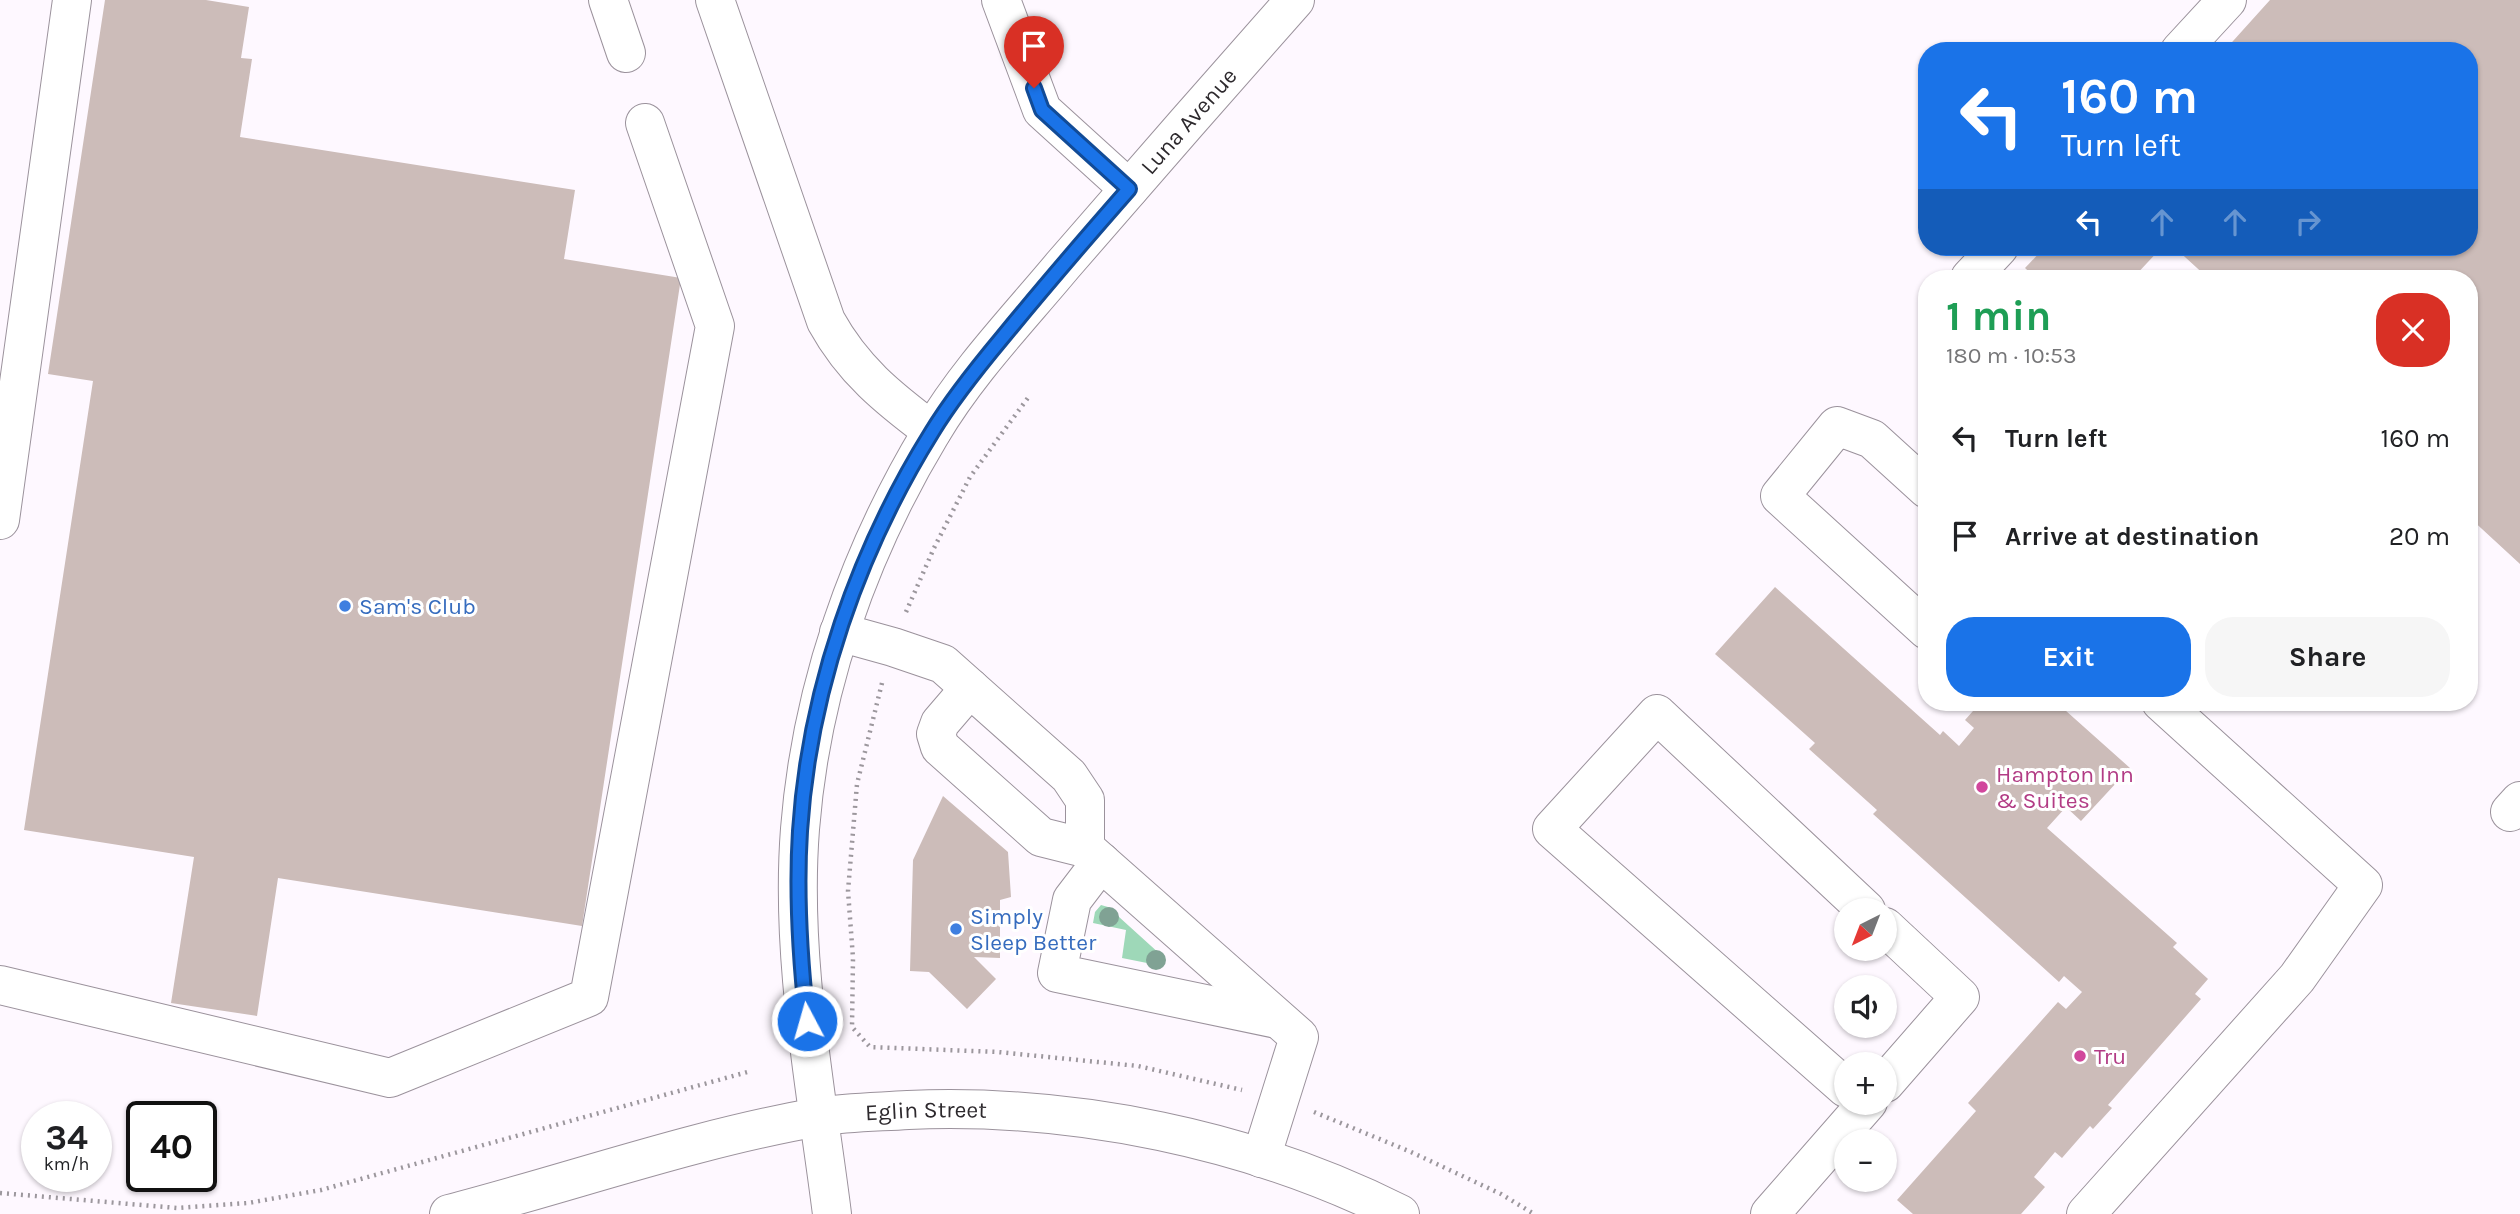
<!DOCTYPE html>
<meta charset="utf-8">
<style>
:root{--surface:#fff;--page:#f6f6f6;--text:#202124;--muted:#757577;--accent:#1a73e8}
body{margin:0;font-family:Karla,sans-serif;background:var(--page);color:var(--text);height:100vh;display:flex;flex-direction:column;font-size:26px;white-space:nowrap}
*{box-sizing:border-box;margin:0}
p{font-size:23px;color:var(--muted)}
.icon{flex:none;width:38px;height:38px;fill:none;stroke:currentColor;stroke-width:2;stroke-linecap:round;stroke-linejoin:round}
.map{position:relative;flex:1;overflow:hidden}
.details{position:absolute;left:1918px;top:270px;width:560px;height:441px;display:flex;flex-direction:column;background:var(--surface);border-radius:28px;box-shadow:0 2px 5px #0004}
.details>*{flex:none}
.guide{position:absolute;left:1918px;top:42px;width:560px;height:214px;border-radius:28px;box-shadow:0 2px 5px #0004;background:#1a73e8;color:#fff;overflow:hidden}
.needle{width:46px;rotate:222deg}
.tools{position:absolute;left:1834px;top:898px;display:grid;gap:14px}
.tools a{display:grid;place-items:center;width:63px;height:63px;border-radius:50%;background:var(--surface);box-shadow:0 2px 5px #0004;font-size:35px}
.speed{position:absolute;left:21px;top:1101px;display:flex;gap:14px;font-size:35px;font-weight:700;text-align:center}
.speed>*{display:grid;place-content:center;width:91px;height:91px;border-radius:50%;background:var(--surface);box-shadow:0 2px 5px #0004;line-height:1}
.speed small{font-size:18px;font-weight:400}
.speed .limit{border:4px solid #111;border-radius:10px;background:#fff;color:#111}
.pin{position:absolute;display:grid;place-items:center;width:60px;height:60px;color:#fff;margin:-72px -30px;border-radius:50% 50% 50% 0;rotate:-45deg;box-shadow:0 0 7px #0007}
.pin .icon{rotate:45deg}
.me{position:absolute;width:77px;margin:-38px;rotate:354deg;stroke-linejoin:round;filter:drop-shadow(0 0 5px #0008)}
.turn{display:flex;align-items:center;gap:24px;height:147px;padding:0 28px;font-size:32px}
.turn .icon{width:91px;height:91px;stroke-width:2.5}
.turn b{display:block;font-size:49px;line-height:60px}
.lanes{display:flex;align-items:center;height:66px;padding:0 28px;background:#0003;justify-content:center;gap:35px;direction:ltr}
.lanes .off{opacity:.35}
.round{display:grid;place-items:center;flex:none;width:74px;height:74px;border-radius:28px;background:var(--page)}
.overview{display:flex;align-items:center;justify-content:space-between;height:119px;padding:0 28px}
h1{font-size:42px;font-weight:700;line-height:52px;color:#1e9e55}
.cta{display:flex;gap:14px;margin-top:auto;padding:14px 28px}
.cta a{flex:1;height:80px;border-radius:28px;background:var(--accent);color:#fff;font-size:28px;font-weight:700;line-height:80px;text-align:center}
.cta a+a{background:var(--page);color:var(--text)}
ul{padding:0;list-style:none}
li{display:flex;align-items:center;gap:21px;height:98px;padding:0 28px}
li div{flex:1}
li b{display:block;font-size:26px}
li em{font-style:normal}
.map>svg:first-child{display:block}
.green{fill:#9ed8b8}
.building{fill:#ccbcb9}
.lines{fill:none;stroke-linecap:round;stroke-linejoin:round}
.minor-casing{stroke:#9b929c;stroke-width:40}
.path{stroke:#9c979d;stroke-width:4.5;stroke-dasharray:2 5;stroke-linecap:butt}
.minor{stroke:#fff;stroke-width:38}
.tree{fill:#80a294}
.route-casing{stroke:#114b97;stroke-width:18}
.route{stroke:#1a73e8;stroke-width:12}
.shop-dot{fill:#3f7fe0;stroke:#fff;stroke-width:2.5}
.hotel-dot{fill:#d1479c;stroke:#fff;stroke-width:2.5}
.labels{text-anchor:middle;stroke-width:6;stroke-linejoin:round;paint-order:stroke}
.street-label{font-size:23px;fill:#2d292d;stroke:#fff}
.shop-label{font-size:23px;fill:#366cbe;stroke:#fff;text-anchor:start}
.hotel-label{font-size:23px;fill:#b23c85;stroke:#fff;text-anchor:start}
</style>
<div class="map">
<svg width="2520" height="1214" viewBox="0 0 2520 1214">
<rect width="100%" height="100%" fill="#fef8ff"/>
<polygon class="green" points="1101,905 1108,907 1161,955 1164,959 1162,966 1122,958 1126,930 1093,923 1095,912"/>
<g class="building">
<polygon points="105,0 206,0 249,7 241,58 252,59 240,137 575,190 564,259 681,278 582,926 278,878 257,1016 171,1003 194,857 24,830 93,381 48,374"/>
<polygon points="2270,0 2520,0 2520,564 2469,517 2469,278 2208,278 2174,247 2469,247 2469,51 2224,51"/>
<polygon points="2045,247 2162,247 2133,278 2036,278 2025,268"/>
<polygon points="1775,587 1940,735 1943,731 1959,746 1974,728 1965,720 1981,702 2056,702 2130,768 2081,821 2066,807 2047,828 2177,943 2173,947 2208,979 2195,994 2201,999 2108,1105 2112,1108 2093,1129 2090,1126 2062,1158 2055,1152 2034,1177 2045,1187 2021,1214 1913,1214 1897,1200 1976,1111 1968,1103 2058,1002 2066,1009 2082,992 2064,976 2059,982 1873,814 1877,810 1809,749 1815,743 1715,654"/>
<polygon points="943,796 1008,852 1011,897 1000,900 1000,958 974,957 996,979 967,1009 929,972 910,971 913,860"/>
</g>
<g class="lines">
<g class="minor-casing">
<g id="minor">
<polyline points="608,0 626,53"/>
<path d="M 715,0 L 826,321 C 853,370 888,398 932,431"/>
<polyline points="1001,0 1042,110 1129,189"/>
<polyline points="2180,51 2227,0"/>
<polyline points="1970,278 1999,247"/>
<polyline points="1927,489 1872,439 1837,426 1780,496 1927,630"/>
<polyline points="0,520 72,0"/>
<polyline points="839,632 893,647 943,664 1069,776 1085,800 1085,848 1299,1037 1261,1158"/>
<polyline points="970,688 940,723 936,734 940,747 1041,837 1085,848"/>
<polyline points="2510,812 2520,801"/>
<polyline points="1101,862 1072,900 1057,973 1277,1019"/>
<polyline points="1885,927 1960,997 1885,1083"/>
<polyline points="0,985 390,1078 589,997 715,326 645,123"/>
<polyline points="1846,1088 1552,829 1657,714 1866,910"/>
<path id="s1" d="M 449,1214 C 572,1182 693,1139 818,1117 C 847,1112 878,1112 908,1110 C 1074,1103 1251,1139 1400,1214"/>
<path id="s2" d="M 832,1214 C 816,1087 790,958 800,829 C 811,689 858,554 931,433 C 967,372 1018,319 1063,265 C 1140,176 1217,88 1295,0"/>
<polyline points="1770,1214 1868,1102"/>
<polyline points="2086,1214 2297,978 2363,885 2161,702"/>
</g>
</g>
<g class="path">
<polyline points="906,612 934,548 970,477 1030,395"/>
<polyline points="882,683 857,784 848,891 853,958 852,1027 870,1047 998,1052 1138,1066 1242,1090"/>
<polyline points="1314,1112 1411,1152 1501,1194 1534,1214"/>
<polyline points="0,1193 177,1208 248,1203 321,1190 751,1071"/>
</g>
<use href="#minor" class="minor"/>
</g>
<g class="tree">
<circle cx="1109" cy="917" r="10"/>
<circle cx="1156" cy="960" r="10"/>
</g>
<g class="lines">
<g class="route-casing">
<path id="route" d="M 807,1021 C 800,958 796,894 800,831 C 809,691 858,551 932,432 C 952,399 977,368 1002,338 C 1043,288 1086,238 1129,189 L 1042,110 L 1034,88"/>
</g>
<use href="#route" class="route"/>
</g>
<g class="shop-dot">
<circle cx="345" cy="606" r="7"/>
<circle cx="956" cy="929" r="7"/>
</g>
<g class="hotel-dot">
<circle cx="1982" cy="787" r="7"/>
<circle cx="2080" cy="1056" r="7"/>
</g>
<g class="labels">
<g class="street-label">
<text dy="8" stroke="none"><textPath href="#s2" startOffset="1213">Luna Avenue</textPath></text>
<text dy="8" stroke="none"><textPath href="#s1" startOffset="490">Eglin Street</textPath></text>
</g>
<g class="shop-label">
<text x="359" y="614">Sam's Club</text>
<text x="970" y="924">Simply<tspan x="970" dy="26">Sleep Better</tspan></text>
</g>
<g class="hotel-label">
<text x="1996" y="782">Hampton Inn<tspan x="1996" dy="26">&amp; Suites</tspan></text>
<text x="2094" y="1064">Tru</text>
</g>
</g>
</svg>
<div class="tools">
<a><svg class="needle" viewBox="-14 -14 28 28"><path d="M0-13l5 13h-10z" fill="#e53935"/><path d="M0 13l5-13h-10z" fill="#757577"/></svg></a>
<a><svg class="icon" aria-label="sound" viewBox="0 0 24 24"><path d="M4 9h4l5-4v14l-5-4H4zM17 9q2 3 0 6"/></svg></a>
<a>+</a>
<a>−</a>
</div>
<div class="speed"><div>34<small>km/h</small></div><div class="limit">40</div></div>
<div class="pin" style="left:1034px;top:88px;background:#d93025"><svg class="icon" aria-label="arrive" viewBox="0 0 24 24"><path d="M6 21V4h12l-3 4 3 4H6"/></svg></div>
<svg class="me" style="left:807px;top:1021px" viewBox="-20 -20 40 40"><circle r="17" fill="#1a73e8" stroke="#fff" stroke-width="3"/><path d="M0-11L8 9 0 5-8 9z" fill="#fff"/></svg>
<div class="guide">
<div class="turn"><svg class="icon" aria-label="left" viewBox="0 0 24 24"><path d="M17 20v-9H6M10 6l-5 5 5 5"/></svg><div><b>160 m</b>Turn left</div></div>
<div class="lanes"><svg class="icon" aria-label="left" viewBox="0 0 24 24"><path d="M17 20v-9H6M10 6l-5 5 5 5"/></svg><svg class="icon off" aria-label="ahead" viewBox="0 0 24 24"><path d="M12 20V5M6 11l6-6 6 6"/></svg><svg class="icon off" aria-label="ahead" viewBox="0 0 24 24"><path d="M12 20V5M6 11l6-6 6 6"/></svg><svg class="icon off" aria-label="right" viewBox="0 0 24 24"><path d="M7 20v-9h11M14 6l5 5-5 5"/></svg></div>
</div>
<section class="details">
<div class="overview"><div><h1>1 min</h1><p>180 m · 10:53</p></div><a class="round" style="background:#d93025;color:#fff"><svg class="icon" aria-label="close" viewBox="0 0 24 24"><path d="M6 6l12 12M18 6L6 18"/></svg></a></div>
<ul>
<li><svg class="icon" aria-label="left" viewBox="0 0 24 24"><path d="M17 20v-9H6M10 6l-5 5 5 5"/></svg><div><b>Turn left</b></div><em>160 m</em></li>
<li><svg class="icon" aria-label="arrive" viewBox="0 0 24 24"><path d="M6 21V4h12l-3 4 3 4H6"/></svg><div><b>Arrive at destination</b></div><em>20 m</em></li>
</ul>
<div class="cta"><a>Exit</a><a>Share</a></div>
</section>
</div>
